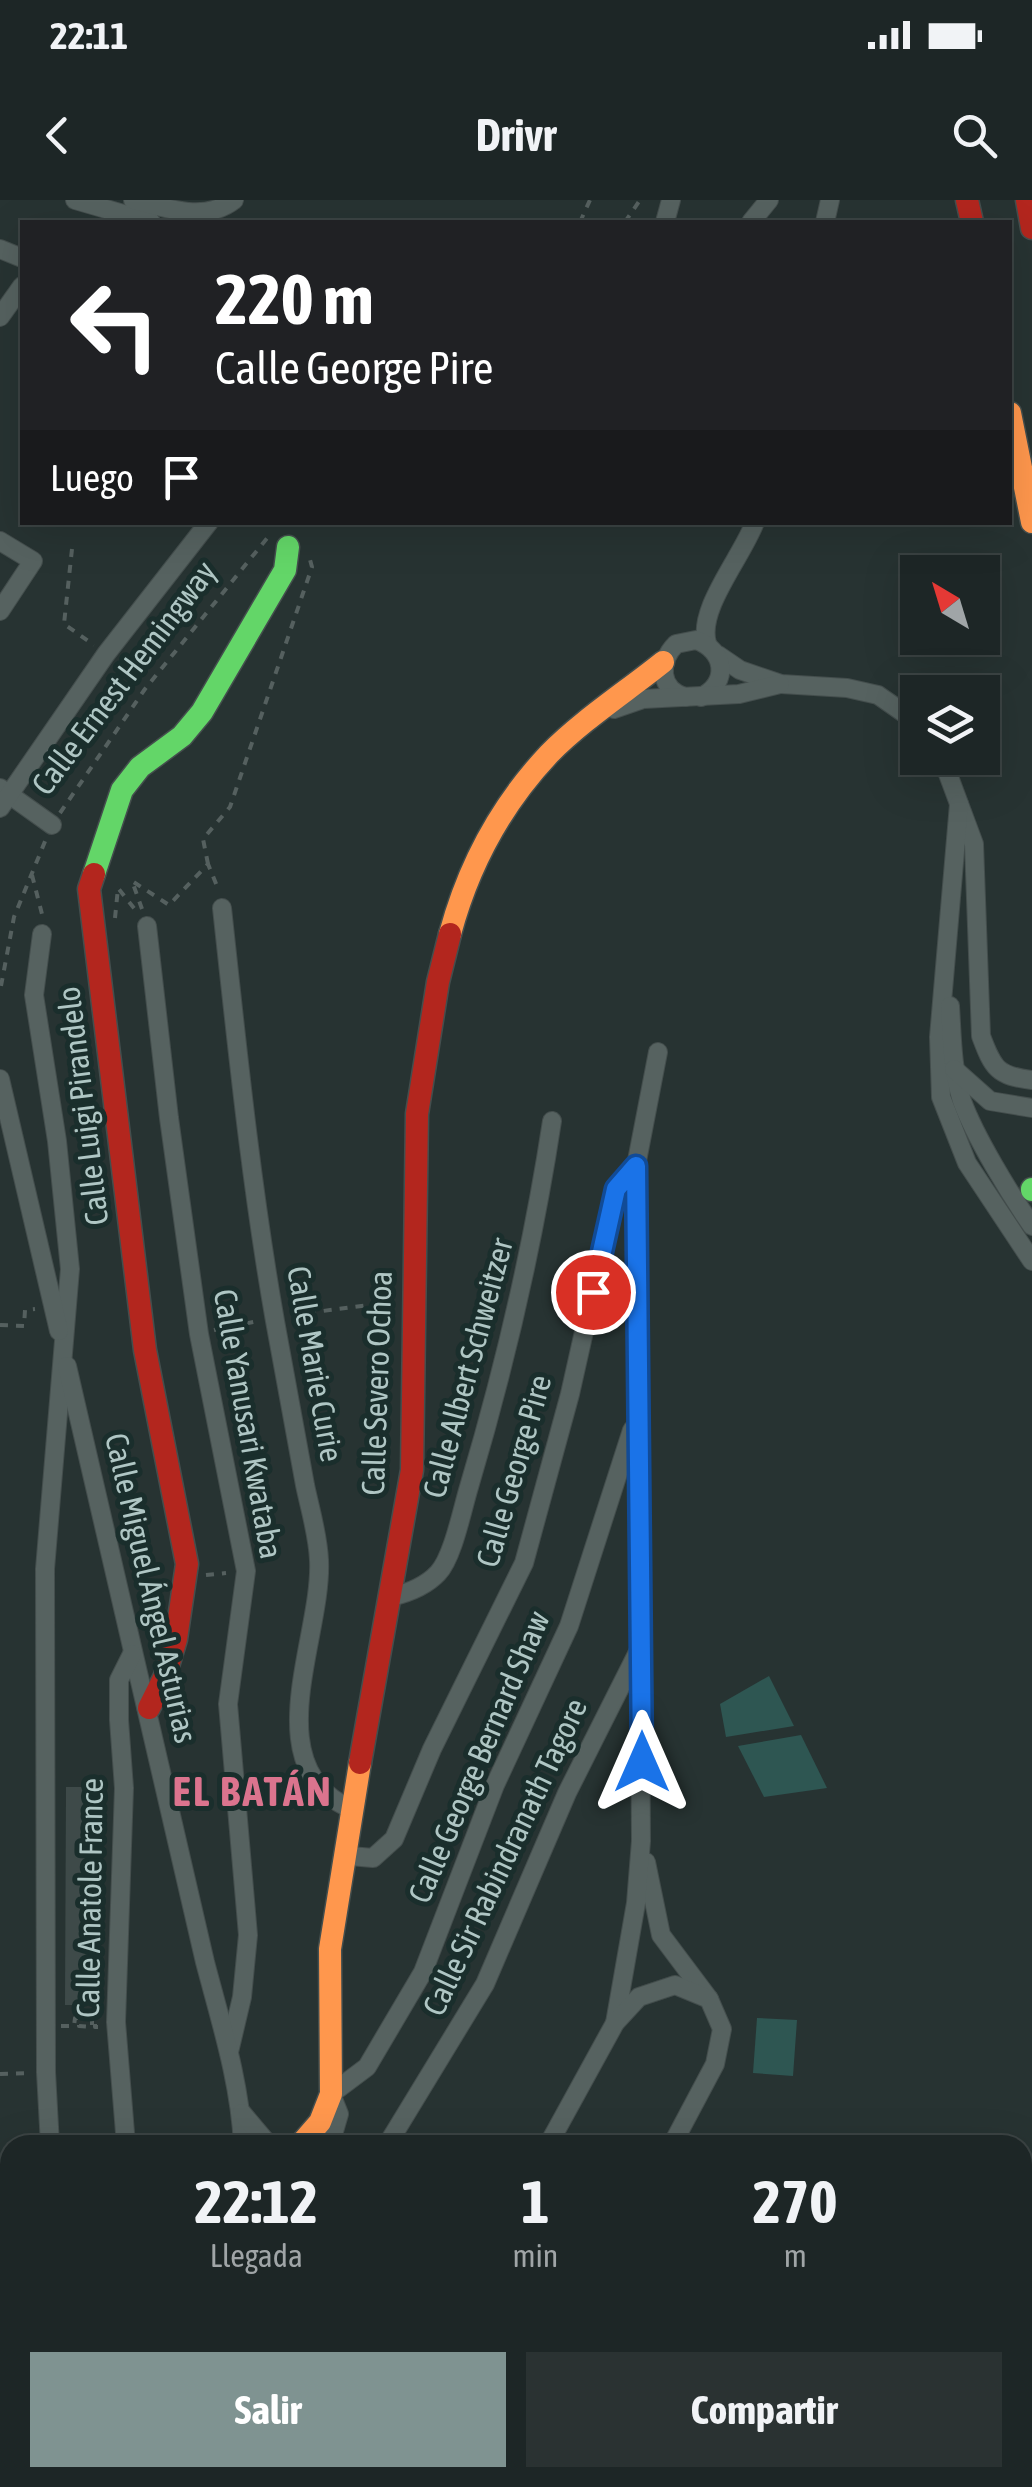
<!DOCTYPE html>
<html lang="es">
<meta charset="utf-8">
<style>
:root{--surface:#1d2626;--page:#2a3232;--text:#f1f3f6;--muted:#a0a5a7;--line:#3b4343;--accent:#7f9391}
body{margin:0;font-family:"Asap Condensed",sans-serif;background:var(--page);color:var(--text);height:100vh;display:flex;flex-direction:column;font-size:38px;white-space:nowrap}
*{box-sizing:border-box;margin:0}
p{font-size:32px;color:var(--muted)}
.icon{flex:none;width:55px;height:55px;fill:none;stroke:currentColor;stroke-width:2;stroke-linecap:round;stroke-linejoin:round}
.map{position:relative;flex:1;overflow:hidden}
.side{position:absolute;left:0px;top:1935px;width:1032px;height:352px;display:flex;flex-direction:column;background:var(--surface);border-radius:30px 30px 0 0;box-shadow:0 10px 40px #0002,0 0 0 2px var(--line)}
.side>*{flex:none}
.guide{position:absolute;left:20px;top:20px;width:992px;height:305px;border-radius:0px;box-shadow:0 10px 40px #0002,0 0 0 2px var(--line);background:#202124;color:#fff;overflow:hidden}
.needle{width:65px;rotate:322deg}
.controls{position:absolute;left:900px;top:355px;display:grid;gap:20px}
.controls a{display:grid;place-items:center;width:100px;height:100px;border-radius:0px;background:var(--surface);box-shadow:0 10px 40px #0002,0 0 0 2px var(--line);font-size:50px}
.pin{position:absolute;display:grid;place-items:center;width:85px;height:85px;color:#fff;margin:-42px;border:5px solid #fff;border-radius:50%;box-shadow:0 2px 10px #0007}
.me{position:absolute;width:110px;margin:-55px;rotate:0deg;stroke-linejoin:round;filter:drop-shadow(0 0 8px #0008)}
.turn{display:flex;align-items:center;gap:35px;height:210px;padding:0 30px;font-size:45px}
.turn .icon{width:130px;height:130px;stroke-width:2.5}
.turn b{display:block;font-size:70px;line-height:85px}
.then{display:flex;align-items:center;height:95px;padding:0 30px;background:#0003;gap:20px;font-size:38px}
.eta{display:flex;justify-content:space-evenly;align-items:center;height:170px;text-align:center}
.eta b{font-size:60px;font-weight:700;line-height:70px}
.action{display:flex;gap:20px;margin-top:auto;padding:20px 30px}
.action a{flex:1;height:115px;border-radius:0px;background:var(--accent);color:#fff;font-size:40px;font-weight:700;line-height:115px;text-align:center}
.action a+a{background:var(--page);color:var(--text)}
.status{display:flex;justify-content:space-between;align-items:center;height:70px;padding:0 50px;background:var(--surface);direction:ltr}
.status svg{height:28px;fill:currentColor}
header{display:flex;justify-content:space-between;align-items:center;height:130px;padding:0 30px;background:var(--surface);font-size:45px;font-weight:700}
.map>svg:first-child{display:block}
.water{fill:#2e5652}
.building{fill:#3e4a49}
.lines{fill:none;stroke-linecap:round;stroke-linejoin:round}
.street-casing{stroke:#444e4d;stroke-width:20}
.fast-casing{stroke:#444e4d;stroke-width:25}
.slow-casing{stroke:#444e4d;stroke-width:25}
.jam-casing{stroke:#444e4d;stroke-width:25}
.path{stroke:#55605f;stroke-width:4;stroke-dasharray:8 8;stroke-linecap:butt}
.street{stroke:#566260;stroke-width:18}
.fast{stroke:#63d668;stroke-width:22}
.slow{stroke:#ff974d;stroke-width:22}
.jam{stroke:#b3261e;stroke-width:22}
.route-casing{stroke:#114b97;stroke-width:25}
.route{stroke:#1a73e8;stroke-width:18}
.labels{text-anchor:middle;stroke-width:10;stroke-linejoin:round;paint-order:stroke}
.street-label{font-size:32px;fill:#afc6c4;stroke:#1a2e2c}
.district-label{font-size:42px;font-weight:bold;letter-spacing:2.5px;fill:#db748e;stroke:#1a2e2c}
</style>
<div class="status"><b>22:11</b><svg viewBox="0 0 49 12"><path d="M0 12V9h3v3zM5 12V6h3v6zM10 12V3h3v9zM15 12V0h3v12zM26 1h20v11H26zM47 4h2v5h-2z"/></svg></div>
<header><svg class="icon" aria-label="back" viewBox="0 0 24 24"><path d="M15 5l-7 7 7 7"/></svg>Drivr<svg class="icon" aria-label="search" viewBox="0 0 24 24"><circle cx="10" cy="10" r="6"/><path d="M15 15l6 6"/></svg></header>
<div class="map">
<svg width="1032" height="2287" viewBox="0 0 1032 2287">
<rect width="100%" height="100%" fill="#273332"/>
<g class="water">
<polygon points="769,1476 794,1526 726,1537 720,1504"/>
<polygon points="801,1535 827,1588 764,1597 738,1546"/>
<polygon points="757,1818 797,1820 793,1876 753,1873"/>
</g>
<polygon class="building" points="66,1587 92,1587 93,1604 90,1805 65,1805"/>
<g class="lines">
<g class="street-casing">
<g id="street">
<polyline points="75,0 151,22"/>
<path d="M 133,0 C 167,8 204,23 234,0"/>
<polyline points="665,22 671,0"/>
<polyline points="751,22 769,0"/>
<polyline points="825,22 830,0"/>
<polyline points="0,49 22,58"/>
<polyline points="0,117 22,86"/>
<polyline points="0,341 33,361 0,411"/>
<path d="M 707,443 C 697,409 742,357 755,322"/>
<polyline points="718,455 740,470 781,484 847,488 878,495 918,523"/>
<path d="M 685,497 C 659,489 658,462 676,444 L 696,440 C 725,450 730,482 701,497"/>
<polyline points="614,509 643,499 739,494 780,484"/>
<path d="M 942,558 L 974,644 L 981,836 C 993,868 997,876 1032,880"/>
<polyline points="0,588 52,625"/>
<polyline points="959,604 939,837 941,897 967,963 1032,1061"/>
<polyline points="0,608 106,454 209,322"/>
<path d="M 222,708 C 237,846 251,985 275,1121 C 285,1176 295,1231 305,1285 C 310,1309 318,1335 319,1360 C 323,1437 254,1566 351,1609"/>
<polyline points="147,726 169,918 199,1134 246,1371 228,1504 248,1735 242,1797 229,1852"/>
<polyline points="42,734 34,795 57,941 70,1069 45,1369 46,1872 50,1945"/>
<path d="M 950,806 C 952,837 952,870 962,901 C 975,937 1010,994 1032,1026"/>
<polyline points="954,869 990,901 1032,908"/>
<polyline points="0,879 59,1131"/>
<path d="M 67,1166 L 205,1762 C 221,1823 240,1882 243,1945"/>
<path d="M 391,1397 C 408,1393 425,1387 438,1373 C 453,1357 462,1310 469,1287 C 505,1166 533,1046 552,921"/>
<polyline points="344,1651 350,1656 373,1658 394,1639 432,1549 524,1363 570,1194 616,989 636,966"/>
<polyline points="646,1662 661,1735 709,1799"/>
<polyline points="615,1823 636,1703 641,1641 636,966 658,852"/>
<polyline points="242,1913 269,1945"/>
<polyline points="126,1945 116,1822 124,1588 119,1520 119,1480 132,1454"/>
<polyline points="330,1945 339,1914 331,1894 367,1867 423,1772 495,1585 569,1426 632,1230"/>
<polyline points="387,1945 485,1784 567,1593 640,1448"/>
<polyline points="548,1945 615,1823 639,1797 675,1785 709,1799 722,1829 715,1864 672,1945"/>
<polyline points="70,2278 71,2287"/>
<polyline points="145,2278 146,2287"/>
<polyline points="669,2278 669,2287"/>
<polyline points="193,2287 195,2278"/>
<polyline points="392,2287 396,2278"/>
<polyline points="580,2287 582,2278"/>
</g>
</g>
<g class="fast-casing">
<g id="fast">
<polyline points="94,674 122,590 140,567 182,536 202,512 285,370 288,347"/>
<polyline points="1032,989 1032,990"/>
</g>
</g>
<g class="slow-casing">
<g id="slow">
<polyline points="1010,213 1032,322"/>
<path d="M 450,734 C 468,667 501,605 549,554 C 581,521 627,491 663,462"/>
<polyline points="300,1945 320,1922 331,1894 330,1749 360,1563"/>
</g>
</g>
<g class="jam-casing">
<g id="jam">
<polyline points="967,0 972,22"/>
<polyline points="1027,0 1032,28"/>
<polyline points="94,674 89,689 145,1150 187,1364 176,1439 165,1476 149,1508"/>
<polyline points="360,1563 412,1270 417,914 438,782 450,734"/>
</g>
</g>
<g class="path">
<polyline points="580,22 590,0"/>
<polyline points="625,22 640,0"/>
<polyline points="72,349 64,424 94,445"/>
<polyline points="60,613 145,489 268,337"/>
<polyline points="208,664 203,639 230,607 312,367 309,356"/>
<polyline points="32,675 43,718"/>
<polyline points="142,709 132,681 169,705 208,664 219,691"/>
<polyline points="115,718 118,688 137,712"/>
<polyline points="1,786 14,717 46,639"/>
<polyline points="292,1115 392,1102"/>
<polyline points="0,1125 24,1126 25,1110 35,1109"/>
<polyline points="214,1130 258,1121"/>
<polyline points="206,1375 226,1373"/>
<polyline points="61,1826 74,1826 75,1818 79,1818 79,1826 92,1827 92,1818 95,1818 95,1827 98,1827"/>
<polyline points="0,1874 30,1873"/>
</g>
<use href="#street" class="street"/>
<use href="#fast" class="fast"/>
<use href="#slow" class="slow"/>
<use href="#jam" class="jam"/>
</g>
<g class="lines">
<g class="route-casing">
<polyline id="route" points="593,1092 616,989 636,966 642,1562"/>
</g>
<use href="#route" class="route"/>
</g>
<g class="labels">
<g class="street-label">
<text transform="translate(124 478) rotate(-53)" y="11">Calle Ernest Hemingway</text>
<text transform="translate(83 906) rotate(-97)" y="11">Calle Luigi Pirandelo</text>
<text transform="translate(315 1164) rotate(80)" y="11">Calle Marie Curie</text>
<text transform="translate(468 1168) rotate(-75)" y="11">Calle Albert Schweitzer</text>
<text transform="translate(377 1183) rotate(-88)" y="11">Calle Severo Ochoa</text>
<text transform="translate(248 1224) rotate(80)" y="11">Calle Yanusari Kwataba</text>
<text transform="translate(514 1271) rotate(-74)" y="11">Calle George Pire</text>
<text transform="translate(151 1388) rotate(77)" y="11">Calle Miguel Ángel Asturias</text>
<text transform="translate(479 1557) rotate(-67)" y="11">Calle George Bernard Shaw</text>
<text transform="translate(505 1657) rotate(-65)" y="11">Calle Sir Rabindranath Tagore</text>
<text transform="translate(90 1698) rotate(-89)" y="11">Calle Anatole France</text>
</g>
<g class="district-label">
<text x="253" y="1606">EL BATÁN</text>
</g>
</g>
</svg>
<div class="controls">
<a><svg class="needle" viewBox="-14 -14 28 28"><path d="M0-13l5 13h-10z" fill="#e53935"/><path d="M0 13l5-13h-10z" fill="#a0a5a7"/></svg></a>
<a><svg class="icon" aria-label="layers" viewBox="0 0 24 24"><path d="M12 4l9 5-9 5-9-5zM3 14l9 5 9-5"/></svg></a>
</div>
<div class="pin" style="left:593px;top:1092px;background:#d93025"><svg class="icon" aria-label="arrive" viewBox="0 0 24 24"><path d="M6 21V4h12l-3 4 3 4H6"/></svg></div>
<svg class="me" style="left:642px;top:1562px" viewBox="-20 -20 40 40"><path d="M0-17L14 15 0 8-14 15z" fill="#1a73e8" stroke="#fff" stroke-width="4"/></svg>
<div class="guide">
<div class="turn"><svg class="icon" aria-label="left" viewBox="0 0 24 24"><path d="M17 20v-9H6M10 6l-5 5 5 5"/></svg><div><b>220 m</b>Calle George Pire</div></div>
<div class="then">Luego<svg class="icon" aria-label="arrive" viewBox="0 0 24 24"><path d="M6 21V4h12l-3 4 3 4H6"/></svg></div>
</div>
<section class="side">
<div class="eta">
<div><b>22:12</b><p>Llegada</p></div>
<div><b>1</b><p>min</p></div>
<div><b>270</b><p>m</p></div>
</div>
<div class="action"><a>Salir</a><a>Compartir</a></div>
</section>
</div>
